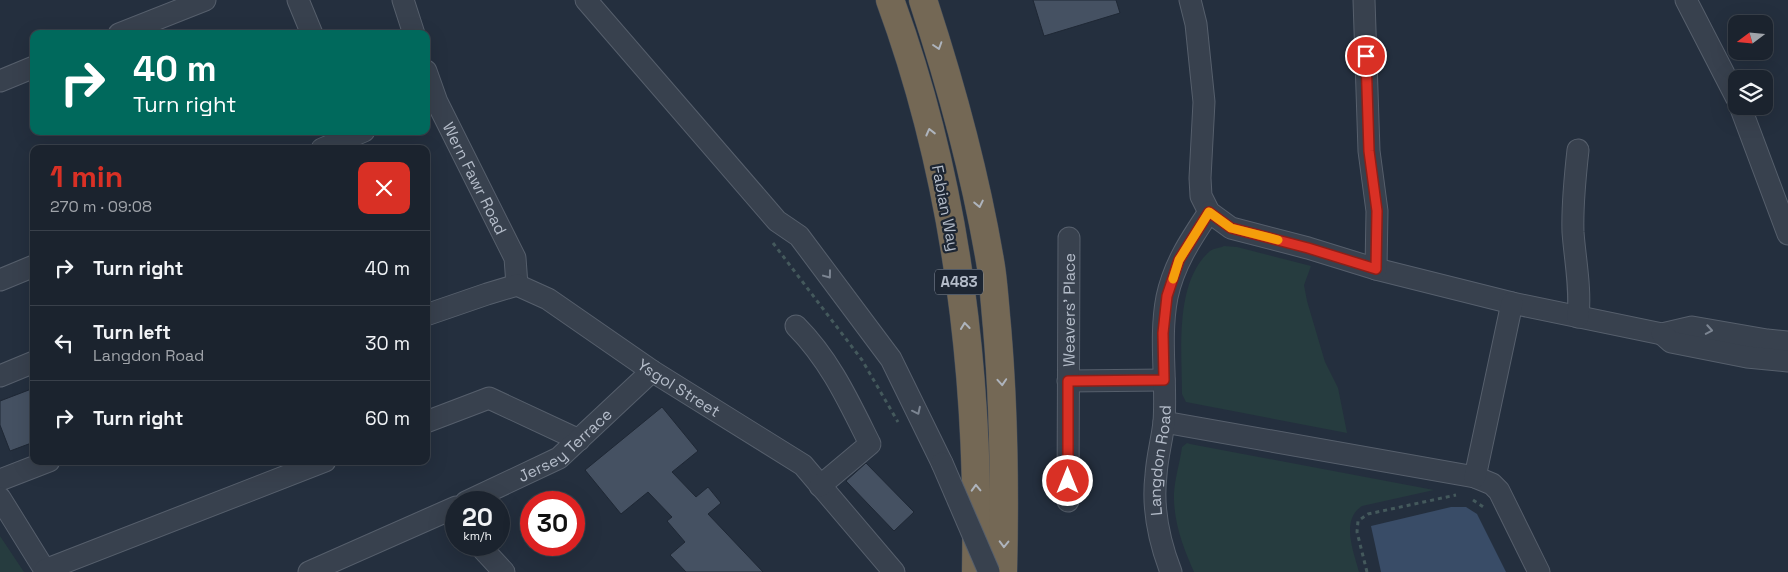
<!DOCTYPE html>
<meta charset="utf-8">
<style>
:root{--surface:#1b232e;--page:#242b36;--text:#f1f3f6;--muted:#a0a4aa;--line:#39404a;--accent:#d93025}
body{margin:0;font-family:"Space Grotesk",sans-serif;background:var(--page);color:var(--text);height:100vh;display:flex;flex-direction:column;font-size:19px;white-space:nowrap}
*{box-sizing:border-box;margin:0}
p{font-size:16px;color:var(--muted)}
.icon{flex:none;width:28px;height:28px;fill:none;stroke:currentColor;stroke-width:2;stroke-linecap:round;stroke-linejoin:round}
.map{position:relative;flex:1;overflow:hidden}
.details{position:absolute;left:30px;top:145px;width:400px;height:320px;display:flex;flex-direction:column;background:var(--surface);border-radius:10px;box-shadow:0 5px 20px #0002,0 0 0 1px var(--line)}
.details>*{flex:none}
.guide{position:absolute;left:30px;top:30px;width:400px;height:105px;border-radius:10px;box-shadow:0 5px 20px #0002,0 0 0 1px var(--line);background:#00695c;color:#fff;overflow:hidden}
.needle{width:32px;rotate:254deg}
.tools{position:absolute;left:1728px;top:15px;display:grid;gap:10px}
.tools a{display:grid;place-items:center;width:45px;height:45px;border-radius:10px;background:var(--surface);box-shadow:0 5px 20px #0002,0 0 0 1px var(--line);font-size:25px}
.speed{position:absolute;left:445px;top:491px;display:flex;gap:10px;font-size:25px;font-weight:700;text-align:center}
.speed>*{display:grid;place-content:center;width:65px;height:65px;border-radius:50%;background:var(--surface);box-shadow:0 5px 20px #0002,0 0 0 1px var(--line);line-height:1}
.speed small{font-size:12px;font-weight:400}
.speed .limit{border:8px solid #d22;background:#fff;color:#111}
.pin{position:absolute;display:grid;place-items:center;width:42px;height:42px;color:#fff;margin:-21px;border:2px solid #fff;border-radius:50%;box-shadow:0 1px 5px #0007}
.me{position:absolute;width:55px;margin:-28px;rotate:0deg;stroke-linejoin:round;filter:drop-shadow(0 0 4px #0008)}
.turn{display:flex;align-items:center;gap:18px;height:105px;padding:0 20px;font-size:22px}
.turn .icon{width:65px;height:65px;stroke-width:2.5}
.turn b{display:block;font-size:35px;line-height:42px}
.round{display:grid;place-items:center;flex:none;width:52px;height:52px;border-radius:10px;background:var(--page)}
.summary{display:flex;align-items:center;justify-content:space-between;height:85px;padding:0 20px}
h1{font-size:30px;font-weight:600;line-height:38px;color:var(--accent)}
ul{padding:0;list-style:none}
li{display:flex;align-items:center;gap:15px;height:75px;padding:0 20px;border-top:1px solid var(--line)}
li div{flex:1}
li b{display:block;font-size:19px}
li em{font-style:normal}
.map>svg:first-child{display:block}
.green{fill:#263c3f}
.water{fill:#394c67}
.building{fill:#455162;stroke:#1f2835}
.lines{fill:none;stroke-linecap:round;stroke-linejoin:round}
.minor-casing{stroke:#565f6c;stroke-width:23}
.highway-casing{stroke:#434c59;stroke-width:29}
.path{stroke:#44595c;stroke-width:3;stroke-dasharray:4 4;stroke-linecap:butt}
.minor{stroke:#38414e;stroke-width:21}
.highway{stroke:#746855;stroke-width:28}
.minor-bridge-casing{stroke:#565f6c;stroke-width:23;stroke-linecap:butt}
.minor-bridge{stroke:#38414e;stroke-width:21}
.oneway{stroke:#aeb4bd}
.oneway2{stroke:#7c8592}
.route-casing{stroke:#8d1f18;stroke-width:12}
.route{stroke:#d93025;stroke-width:9}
.slow{stroke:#f59e0b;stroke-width:9}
.labels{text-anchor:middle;stroke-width:4.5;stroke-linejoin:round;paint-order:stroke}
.shield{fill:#1d2633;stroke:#878f9c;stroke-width:1}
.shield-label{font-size:15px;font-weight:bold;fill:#b4bcc9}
.street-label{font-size:16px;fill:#b4bcc9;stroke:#1d2633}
</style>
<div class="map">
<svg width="1788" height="572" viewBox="0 0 1788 572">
<rect width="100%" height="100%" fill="#242f3e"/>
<g class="green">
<path d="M 1224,246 L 1237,247 L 1311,266 L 1304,285 L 1307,301 L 1325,362 L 1338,388 L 1347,433 L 1186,402 L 1182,394 C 1182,352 1174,282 1210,251 C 1214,248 1220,248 1224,246 Z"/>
<path d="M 1187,443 L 1190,444 L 1434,490 L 1362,506 C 1340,520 1354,553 1359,572 L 1194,572 C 1183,547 1173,521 1174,493 C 1175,478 1180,462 1182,447 Z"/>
<polygon points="0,536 24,572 0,572"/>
</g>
<polygon class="water" points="1451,507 1466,507 1477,514 1506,572 1381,572 1371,526"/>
<g class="building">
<polygon points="1033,0 1116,0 1120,13 1044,36"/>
<polygon points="34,388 34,442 10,451 0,425 0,401"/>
<polygon points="662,407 698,451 672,472 696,497 708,487 721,503 708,514 763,572 686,572 670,555 685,542 667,521 672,517 648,492 621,514 585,470"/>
<polygon points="866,463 914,512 894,531 846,481"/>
</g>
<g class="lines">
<g class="minor-casing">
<g id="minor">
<polyline points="298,0 312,34"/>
<polyline points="403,0 414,34"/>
<polyline points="586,0 777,221 799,236 891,359 942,463"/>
<polyline points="1190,0 1196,24 1204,102 1200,178 1201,196 1209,212 1231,228 1308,248 1376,269 1512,303 1662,334 1692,327 1767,340 1788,342"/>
<polyline points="1364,0 1369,151 1377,211 1376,269"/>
<polyline points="1686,0 1736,97"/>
<polyline points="119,34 205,0"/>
<path id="s1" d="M 426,71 L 437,102 L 515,258 L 517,285"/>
<polyline points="0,81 34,67"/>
<polyline points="1740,106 1788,234"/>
<polyline points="322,149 364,131"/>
<path d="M 1578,150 C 1575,177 1572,204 1573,232 C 1575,260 1581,288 1578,317"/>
<polyline points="0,280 34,266"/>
<path id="s2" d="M 426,315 L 487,294 L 517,285 L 548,299 L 652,371 L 803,465 L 894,572"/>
<path d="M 796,326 C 830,360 849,402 870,444 L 820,486"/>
<polyline points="1662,334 1671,342 1747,357 1788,361"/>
<polyline points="0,376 34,362"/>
<polyline points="1068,381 1164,380"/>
<polyline points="426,422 489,398 579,440"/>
<polyline points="1164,422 1475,477 1492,484 1499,491 1539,572"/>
<polyline points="1475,477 1512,303"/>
<polyline points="0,480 49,461"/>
<polyline points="0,498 46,572"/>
<path id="s3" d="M 1068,501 L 1069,238"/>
<path id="s4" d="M 466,502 L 559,458 L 652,371"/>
<polyline points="479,545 504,572"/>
<polyline points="45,570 325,461"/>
<polyline points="309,572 456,507"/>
<path id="s5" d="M 1171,572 C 1159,541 1152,508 1156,475 C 1157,457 1162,440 1164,422 C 1167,381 1159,338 1167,297 C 1174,264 1191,239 1209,212"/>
</g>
</g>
<g class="highway-casing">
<g id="highway">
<path d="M 890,0 C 957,182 980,379 976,572"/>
<path d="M 923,0 C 952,88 976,176 991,267 C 994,287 995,307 997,327 C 1004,409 1005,490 1003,572"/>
</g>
</g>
<g class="path">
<polyline points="773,243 862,360 898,422"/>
<polyline points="1473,500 1485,508"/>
<polyline points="1367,572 1357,532 1358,521 1368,514 1456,495"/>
</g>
<use href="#minor" class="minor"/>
<use href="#highway" class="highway"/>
<g class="minor-bridge-casing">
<polyline id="minor-bridge" points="942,463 989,572"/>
</g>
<use href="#minor-bridge" class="minor-bridge"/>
</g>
<defs><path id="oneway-chevron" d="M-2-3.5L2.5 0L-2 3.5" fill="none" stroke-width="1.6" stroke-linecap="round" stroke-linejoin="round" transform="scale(1.25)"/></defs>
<g class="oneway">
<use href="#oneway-chevron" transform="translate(938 46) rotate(72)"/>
<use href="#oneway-chevron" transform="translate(930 132) rotate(-104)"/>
<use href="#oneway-chevron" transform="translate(979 204) rotate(78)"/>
<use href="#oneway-chevron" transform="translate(965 326) rotate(-96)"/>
<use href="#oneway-chevron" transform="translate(1002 382) rotate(86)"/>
<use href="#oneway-chevron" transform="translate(976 488) rotate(-92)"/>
<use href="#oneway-chevron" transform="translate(1004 544) rotate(91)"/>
</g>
<g class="oneway2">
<use href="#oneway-chevron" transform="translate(828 275) rotate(53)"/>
<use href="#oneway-chevron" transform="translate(1709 330) rotate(10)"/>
<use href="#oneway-chevron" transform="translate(917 411) rotate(64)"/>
</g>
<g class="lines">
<g class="route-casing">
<polyline id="route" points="1068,481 1068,381 1164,380 1163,333 1167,296 1179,260 1209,212 1231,228 1308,248 1376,269 1377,211 1369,151 1366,56"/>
</g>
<use href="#route" class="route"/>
<polyline class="slow" points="1173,279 1179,260 1209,212 1231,228 1278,240"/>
</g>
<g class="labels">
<rect class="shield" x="935" y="269.5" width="48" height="25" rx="4"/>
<g class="shield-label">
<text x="959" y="287">A483</text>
</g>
<g class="street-label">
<text dy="6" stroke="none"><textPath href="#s1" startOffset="118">Wern Fawr Road</textPath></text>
<text transform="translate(946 208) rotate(79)" y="6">Fabian Way</text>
<text dy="6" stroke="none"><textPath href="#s3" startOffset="191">Weavers' Place</textPath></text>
<text dy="6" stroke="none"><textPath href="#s2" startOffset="288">Ysgol Street</textPath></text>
<text dy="6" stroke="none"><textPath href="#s4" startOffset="115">Jersey Terrace</textPath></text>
<text dy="6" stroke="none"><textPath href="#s5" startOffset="114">Langdon Road</textPath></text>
</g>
</g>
</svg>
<div class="tools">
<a><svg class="needle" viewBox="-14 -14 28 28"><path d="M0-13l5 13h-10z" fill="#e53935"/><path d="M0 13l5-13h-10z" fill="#a0a4aa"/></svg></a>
<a><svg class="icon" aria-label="layers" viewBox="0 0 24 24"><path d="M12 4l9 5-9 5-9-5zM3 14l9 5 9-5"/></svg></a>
</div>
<div class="speed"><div>20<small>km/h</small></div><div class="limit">30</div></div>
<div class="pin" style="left:1366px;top:56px;background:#d93025"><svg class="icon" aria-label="arrive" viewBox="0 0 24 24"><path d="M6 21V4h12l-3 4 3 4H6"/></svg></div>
<svg class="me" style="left:1068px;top:481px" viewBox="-20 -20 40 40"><circle r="17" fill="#d93025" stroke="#fff" stroke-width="3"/><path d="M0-11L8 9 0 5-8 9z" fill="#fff"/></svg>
<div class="guide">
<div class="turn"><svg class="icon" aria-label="right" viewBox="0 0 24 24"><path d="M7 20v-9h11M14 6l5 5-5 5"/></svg><div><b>40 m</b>Turn right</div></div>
</div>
<section class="details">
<div class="summary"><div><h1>1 min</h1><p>270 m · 09:08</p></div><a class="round" style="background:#d93025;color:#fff"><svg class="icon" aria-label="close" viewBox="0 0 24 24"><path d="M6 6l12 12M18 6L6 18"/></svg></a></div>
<ul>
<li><svg class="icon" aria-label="right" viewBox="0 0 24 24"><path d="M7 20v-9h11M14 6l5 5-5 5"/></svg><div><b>Turn right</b></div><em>40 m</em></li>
<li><svg class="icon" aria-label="left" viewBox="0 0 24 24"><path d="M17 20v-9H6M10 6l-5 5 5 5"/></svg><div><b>Turn left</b><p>Langdon Road</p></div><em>30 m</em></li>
<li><svg class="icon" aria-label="right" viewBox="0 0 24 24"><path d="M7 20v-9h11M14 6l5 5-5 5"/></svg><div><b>Turn right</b></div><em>60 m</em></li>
</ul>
</section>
</div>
